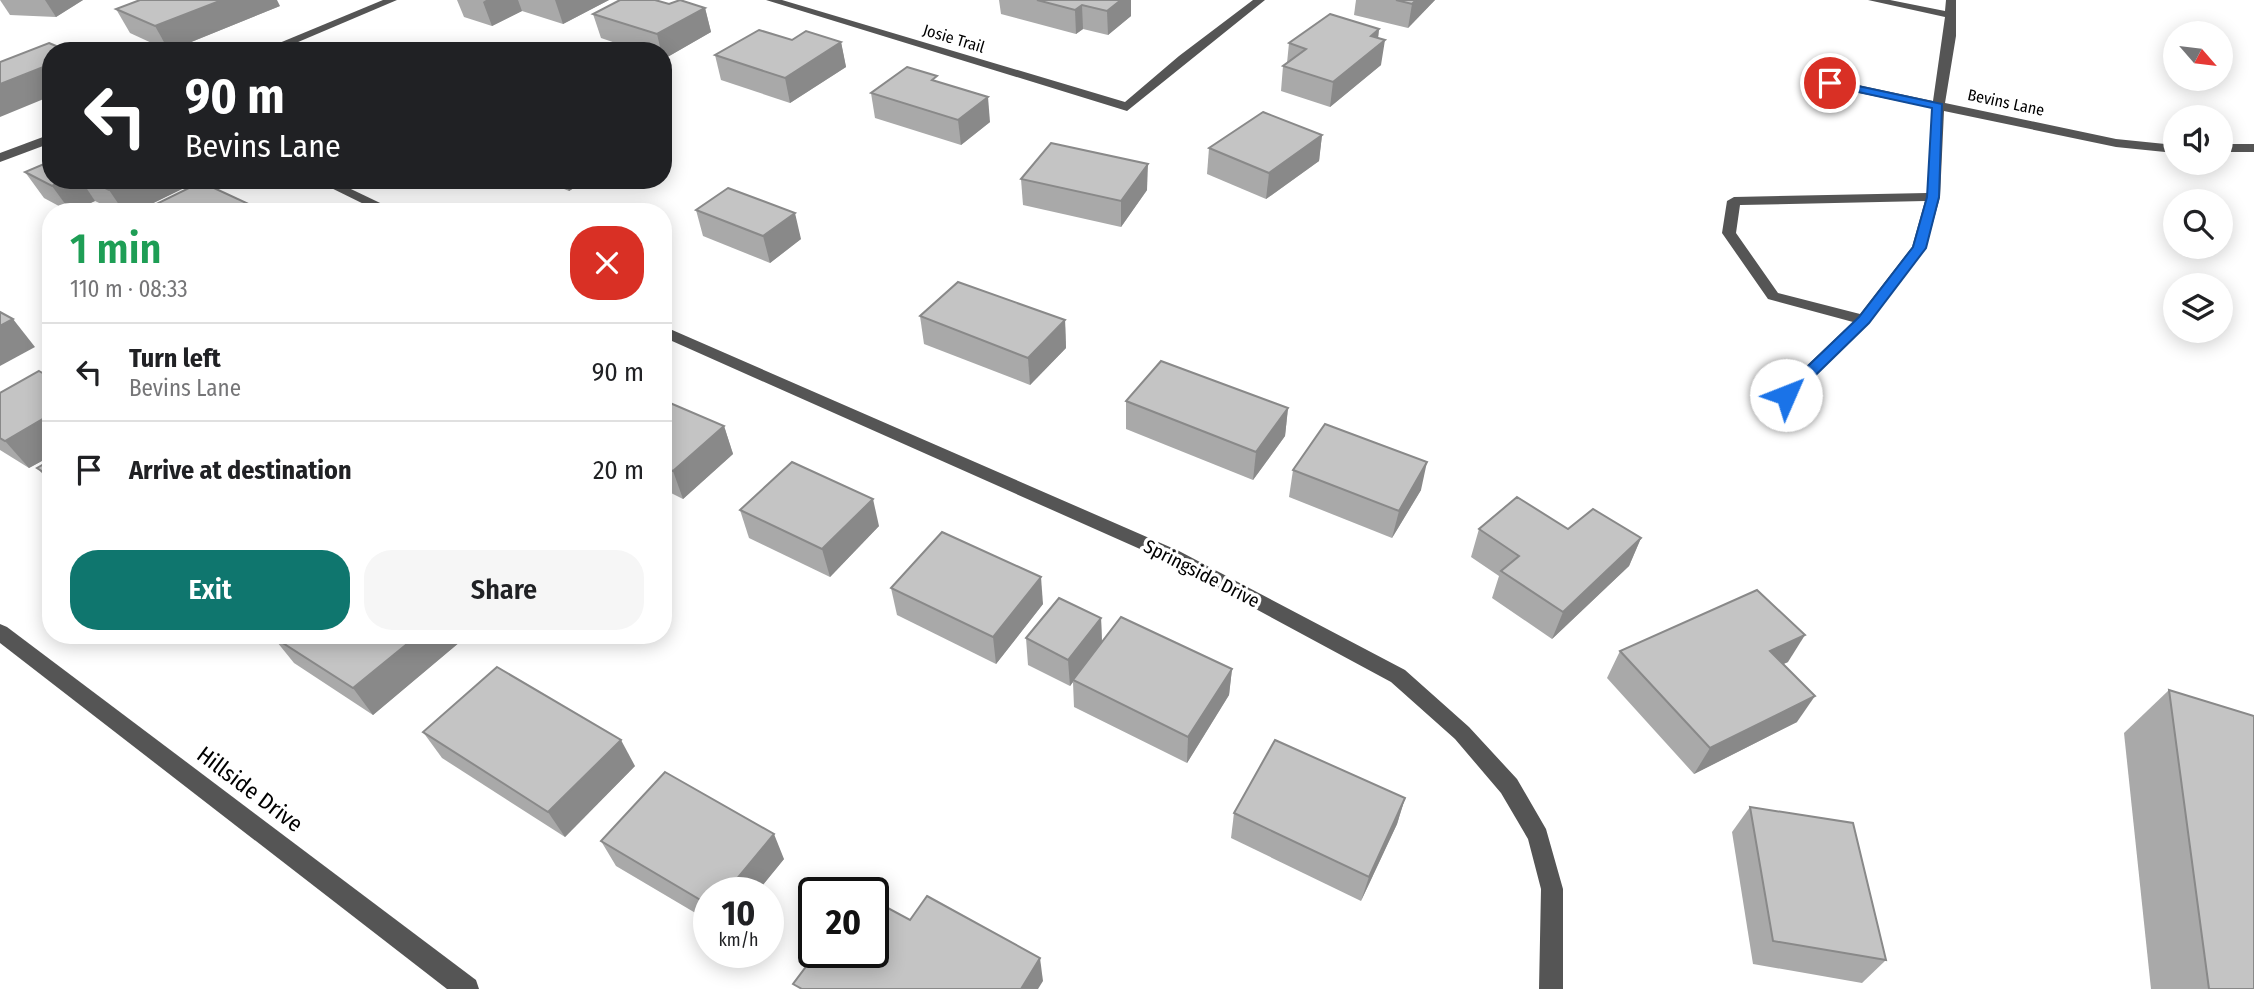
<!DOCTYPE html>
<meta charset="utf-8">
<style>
:root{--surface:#fff;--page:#f6f6f6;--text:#202124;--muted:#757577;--line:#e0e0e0;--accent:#0f766e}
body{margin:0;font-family:"Fira Sans Condensed",sans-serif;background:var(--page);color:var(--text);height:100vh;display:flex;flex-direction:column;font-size:26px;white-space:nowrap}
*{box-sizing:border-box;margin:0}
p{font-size:23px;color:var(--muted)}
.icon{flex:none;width:38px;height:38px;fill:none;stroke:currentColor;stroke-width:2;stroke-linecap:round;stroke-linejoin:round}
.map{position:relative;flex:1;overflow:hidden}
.details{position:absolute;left:42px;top:203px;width:630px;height:441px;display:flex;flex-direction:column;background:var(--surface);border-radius:28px;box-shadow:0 4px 18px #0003}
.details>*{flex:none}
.guide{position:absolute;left:42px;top:42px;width:630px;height:147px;border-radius:28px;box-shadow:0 4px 18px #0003;background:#202124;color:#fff;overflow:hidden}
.needle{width:46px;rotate:118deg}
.tools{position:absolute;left:2163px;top:21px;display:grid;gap:14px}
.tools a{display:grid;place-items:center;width:70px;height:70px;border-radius:50%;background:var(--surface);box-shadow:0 4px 18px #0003;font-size:35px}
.speed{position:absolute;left:693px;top:877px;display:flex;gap:14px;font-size:35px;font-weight:700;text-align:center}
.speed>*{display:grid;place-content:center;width:91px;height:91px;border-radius:50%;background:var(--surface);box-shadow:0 4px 18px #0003;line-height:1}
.speed small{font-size:18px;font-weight:400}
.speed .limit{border:4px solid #111;border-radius:10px;background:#fff;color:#111}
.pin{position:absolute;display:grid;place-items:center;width:60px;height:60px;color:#fff;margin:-30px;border:4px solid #fff;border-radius:50%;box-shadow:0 2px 7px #0007}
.me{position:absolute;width:77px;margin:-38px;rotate:46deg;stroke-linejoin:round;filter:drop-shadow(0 0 5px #0008)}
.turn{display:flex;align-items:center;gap:24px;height:147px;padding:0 28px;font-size:32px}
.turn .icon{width:91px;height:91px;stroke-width:2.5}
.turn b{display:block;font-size:49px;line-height:60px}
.round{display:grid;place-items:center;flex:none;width:74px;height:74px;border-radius:28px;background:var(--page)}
.summary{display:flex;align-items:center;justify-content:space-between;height:119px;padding:0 28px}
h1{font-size:42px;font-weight:600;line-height:52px;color:#1e9e55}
.button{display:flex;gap:14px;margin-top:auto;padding:14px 28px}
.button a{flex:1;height:80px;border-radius:28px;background:var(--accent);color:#fff;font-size:28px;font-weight:600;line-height:80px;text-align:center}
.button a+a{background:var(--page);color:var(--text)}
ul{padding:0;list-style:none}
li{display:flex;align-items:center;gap:21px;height:98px;padding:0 28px;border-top:2px solid var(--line)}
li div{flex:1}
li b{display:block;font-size:26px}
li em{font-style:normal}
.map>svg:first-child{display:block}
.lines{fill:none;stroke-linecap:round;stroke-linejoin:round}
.minor{fill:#555;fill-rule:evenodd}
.wall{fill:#a9a9a9}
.shaded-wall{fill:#898989}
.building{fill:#c4c4c4;stroke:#898989;stroke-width:2}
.route{fill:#1a73e8;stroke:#114b97;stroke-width:2}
.labels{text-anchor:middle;stroke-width:7;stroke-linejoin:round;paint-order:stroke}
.far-street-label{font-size:16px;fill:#000;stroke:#fff}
.street-label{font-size:19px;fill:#000;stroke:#fff}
.near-street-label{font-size:23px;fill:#000;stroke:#fff}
</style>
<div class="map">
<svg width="2254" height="989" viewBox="0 0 2254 989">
<rect width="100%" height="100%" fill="#fff"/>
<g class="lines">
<g class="minor">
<polygon points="383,0 397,0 277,51 260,51"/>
<polygon points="766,0 782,0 1125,102 1179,56 1253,0 1265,0 1127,111"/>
<path d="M 1868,0 L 1890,0 L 1945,11 L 1946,0 L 1956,0 L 1956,36 L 1945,103 L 2116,139 L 2175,145 L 2175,153 L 2116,147 L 1944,111 L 1940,197 L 1926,248 L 1869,323 L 1792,399 L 1780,399 L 1778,395 L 1780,391 L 1853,322 L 1768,299 L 1722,233 L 1727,201 L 1734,197 L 1927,193 L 1932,108 L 1830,87 L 1824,83 L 1830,79 L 1933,101 L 1945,17 ZM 1925,201 L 1912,247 L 1860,314 L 1778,293 L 1736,233 L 1740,205 Z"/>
<polygon points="51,134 51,143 0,162 0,153"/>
<rect x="2221" y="144" width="33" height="8"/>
<polygon points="315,180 332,180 399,212 380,212"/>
<polygon points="663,326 1179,551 1405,670 1469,727 1517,779 1546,829 1563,889 1563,989 1539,989 1541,889 1528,839 1501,793 1455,739 1391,682 1167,561 663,337"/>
<polygon points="0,624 7,627 476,980 479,989 447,989 0,643"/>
</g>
</g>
<g class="wall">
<polygon points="0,0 83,0 56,17 10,15"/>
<polygon points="457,0 609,0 563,24 522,11 492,26 464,17"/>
<polygon points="999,0 1131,0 1131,16 1108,35 1083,29 1076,34 1001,14"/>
<polygon points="1356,0 1435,0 1408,28 1354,15"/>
<polygon points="280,6 169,51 130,33 116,9"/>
<polygon points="705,8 711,32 664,59 663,51 639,51 601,38 593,14"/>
<polygon points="1379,29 1378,38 1381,65 1330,107 1281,91 1283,66 1287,63 1289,43"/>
<polygon points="792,40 841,42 846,67 790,103 721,80 715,55"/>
<polygon points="938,82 990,122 961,145 875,118 871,93"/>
<polygon points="1322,135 1319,161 1266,199 1207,174 1209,148"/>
<polygon points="25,172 51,180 177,180 182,189 135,212 118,212 95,201 70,212 44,198"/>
<polygon points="1021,179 1147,190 1121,227 1023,205"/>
<polygon points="542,180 587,180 569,191"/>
<polygon points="696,210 801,239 770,263 703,236"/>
<polygon points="920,316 1065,320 1066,348 1030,385 924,344"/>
<polygon points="51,378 51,456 29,468 0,450 0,393"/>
<polygon points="663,400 724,426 733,454 683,499 663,489"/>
<polygon points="1126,401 1288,408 1285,436 1253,480 1126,429"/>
<polygon points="51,460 51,483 37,468"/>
<polygon points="1293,470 1421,490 1392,538 1289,497"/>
<polygon points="740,510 879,526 830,577 749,538"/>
<polygon points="1479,529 1568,529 1641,538 1629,566 1552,639 1492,598 1499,576 1471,557"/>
<polygon points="891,588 1043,604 996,664 897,615"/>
<polygon points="1101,618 1102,642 1232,669 1229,695 1187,763 1074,707 1073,682 1070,686 1028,665 1026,638"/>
<polygon points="268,635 467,635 467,636 373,715 294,663 273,637"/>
<polygon points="1620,651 1788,662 1783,664 1797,722 1694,774 1607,678"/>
<polygon points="2169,690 2254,989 2151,989 2124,733"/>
<polygon points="423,732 635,766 565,837 442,758"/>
<polygon points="1405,798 1397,824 1361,901 1231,838 1234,813"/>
<polygon points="1750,807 1886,960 1862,983 1753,964 1732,832"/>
<polygon points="601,841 784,859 757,892 709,892 709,921 616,866"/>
</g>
<g class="shaded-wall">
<polygon points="45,0 83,0 56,17"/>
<polygon points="222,0 277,0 280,6 169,51 155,26"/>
<polygon points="486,0 518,0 522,11 492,26 483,2"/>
<polygon points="555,0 609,0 563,24"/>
<polygon points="1121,0 1131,0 1131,16 1108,35 1107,11"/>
<polygon points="1416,0 1435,0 1408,28 1412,4"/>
<polygon points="1082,5 1083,29 1076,34 1075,10"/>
<polygon points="705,8 711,32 664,59 663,51 661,51 657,34"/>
<polygon points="1379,29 1377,47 1385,40 1381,65 1330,107 1333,82 1371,36"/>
<polygon points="841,42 846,67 790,103 785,78"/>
<polygon points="51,64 51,96 0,117 0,84"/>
<polygon points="988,97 990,122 961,145 958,120"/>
<polygon points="1322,135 1319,161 1266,199 1269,173"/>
<polygon points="1148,164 1147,190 1121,227 1121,201"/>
<polygon points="64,180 81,180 95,201 71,212 52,186"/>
<polygon points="128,180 177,180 182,189 135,212 124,212 109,190"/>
<polygon points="565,180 587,180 569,191"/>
<polygon points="253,206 256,212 242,212"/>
<polygon points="795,213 801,239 770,263 763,236"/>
<polygon points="13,319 35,347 0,366 0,326"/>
<polygon points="1065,320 1066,348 1030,385 1028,358"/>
<polygon points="1288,408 1285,436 1253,480 1256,452"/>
<polygon points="51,414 51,456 29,468 5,441"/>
<polygon points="724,426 733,454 683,499 673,471"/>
<polygon points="1427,462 1421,490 1392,538 1399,511"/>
<polygon points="873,499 879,526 830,577 822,549"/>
<polygon points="1641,538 1629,566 1552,639 1563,612"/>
<polygon points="1041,577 1043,604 996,664 993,637"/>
<polygon points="1101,618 1102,645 1073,680 1073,682 1070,686 1068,660"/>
<polygon points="418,635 467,636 373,715 353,688"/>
<polygon points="1805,635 1788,662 1753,678 1770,651"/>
<polygon points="1232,669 1229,695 1187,763 1188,737"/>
<polygon points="1815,696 1797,722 1694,774 1710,748"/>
<polygon points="621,740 635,766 565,837 548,812"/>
<polygon points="1405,798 1397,824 1361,901 1369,877"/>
<polygon points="774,834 784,859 757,892 726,892"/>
<polygon points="1040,958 1043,981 1038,989 1021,989"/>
</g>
<g class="building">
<polygon points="140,0 222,0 155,26 116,9"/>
<polygon points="620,0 655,0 669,4 680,0 705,8 657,34 593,14"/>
<polygon points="1037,0 1121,0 1107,11 1082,5 1075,10"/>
<polygon points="1396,0 1416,0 1412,4"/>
<polygon points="1330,14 1379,29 1371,36 1385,40 1333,82 1283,66 1306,49 1289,43"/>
<polygon points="759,30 792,40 806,31 841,42 785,78 715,55"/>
<polygon points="49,43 68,51 51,51 51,64 0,84 0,62"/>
<polygon points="356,45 371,51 344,51"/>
<polygon points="907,67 937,76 932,80 988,97 958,120 871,93"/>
<polygon points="1263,112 1322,135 1269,173 1209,148"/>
<polygon points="1051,143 1148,164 1121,201 1021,179"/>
<polygon points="51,161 51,180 64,180 52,186 25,172"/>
<polygon points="89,180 128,180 109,190"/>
<polygon points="201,182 253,206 242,212 145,212 142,211"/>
<polygon points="728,188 795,213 763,236 696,210"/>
<polygon points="958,282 1065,320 1028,358 920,316"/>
<polygon points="0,312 13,319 0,326"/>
<polygon points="1161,361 1288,408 1256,452 1126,401"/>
<polygon points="39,371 51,378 51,414 5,441 0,438 0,393"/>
<polygon points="663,400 724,426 673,471 663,467"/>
<polygon points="1325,424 1427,462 1399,511 1293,470"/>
<polygon points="51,460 51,477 37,468"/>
<polygon points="792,462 873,499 822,549 740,510"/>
<polygon points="1517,497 1568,529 1593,509 1641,538 1563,612 1501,571 1519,556 1479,529"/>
<polygon points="942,532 1041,577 993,637 891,588"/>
<polygon points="1757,590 1805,635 1770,651 1815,696 1710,748 1620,651"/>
<polygon points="1059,598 1101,618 1068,660 1026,638"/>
<polygon points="1121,617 1232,669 1188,737 1073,680"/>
<polygon points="273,635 418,635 353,688 272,636"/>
<polygon points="497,667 621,740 548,812 423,732"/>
<polygon points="2169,690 2254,716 2254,989 2209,989"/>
<polygon points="1275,740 1405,798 1369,877 1234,813"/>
<polygon points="665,772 774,834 726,892 709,892 709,905 601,841"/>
<polygon points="1750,807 1853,823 1886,960 1773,941"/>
<polygon points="927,896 1040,958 1021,989 802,989 793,984 817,952 873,952 873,900 910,920"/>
</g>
<polygon class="route" points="1830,80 1942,104 1939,197 1926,248 1869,323 1791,399 1786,400 1779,395 1781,392 1859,317 1913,247 1927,197 1932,108 1826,85 1826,81"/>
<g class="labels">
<g class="far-street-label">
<text transform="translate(954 38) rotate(17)" y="6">Josie Trail</text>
<text transform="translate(2006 102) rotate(12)" y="6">Bevins Lane</text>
</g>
<g class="street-label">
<text transform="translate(1202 573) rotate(27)" y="7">Springside Drive</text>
</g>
<g class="near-street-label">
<text transform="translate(250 789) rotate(37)" y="8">Hillside Drive</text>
</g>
</g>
</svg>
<div class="tools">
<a><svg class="needle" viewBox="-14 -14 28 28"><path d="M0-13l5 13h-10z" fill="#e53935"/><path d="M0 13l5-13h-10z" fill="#757577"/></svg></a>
<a><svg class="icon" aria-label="sound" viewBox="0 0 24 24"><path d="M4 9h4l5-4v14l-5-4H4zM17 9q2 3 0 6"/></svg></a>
<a><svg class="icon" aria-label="search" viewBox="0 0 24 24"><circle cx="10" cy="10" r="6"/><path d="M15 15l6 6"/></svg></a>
<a><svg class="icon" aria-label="layers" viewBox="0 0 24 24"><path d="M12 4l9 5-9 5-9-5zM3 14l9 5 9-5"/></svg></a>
</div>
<div class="speed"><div>10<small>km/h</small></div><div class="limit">20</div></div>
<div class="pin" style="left:1830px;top:83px;background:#d93025"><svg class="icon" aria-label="arrive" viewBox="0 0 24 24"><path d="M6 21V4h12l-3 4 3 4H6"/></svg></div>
<svg class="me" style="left:1786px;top:395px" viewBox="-20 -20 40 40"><circle r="19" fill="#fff"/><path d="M0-13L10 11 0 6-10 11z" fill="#1a73e8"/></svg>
<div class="guide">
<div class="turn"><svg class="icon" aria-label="left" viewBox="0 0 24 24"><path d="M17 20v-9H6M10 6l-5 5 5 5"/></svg><div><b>90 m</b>Bevins Lane</div></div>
</div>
<section class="details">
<div class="summary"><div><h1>1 min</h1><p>110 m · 08:33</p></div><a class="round" style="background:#d93025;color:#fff"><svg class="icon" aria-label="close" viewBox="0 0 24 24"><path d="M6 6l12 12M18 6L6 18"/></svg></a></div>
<ul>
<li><svg class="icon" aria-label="left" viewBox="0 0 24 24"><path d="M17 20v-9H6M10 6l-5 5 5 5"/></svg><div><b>Turn left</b><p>Bevins Lane</p></div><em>90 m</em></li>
<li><svg class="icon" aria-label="arrive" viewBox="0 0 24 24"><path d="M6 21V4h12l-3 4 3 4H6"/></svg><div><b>Arrive at destination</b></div><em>20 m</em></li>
</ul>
<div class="button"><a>Exit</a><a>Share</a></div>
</section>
</div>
